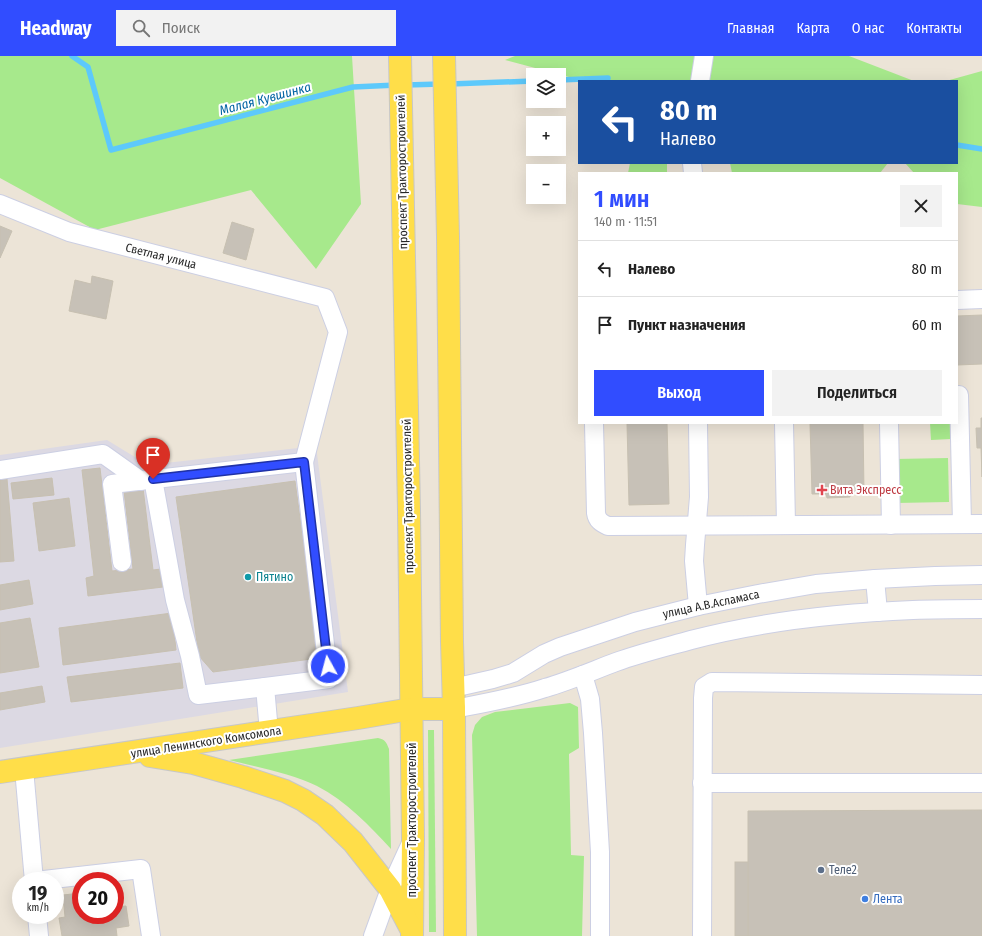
<!DOCTYPE html>
<html lang="ru">
<meta charset="utf-8">
<style>
:root{--surface:#fff;--page:#f2f2f2;--text:#222;--muted:#767676;--line:#e0e0e0;--accent:#314dff}
body{margin:0;font-family:"Fira Sans Condensed",sans-serif;background:var(--page);color:var(--text);height:100vh;display:flex;flex-direction:column;font-size:15px;white-space:nowrap}
*{box-sizing:border-box;margin:0}
p{font-size:13px;color:var(--muted)}
.icon{flex:none;width:22px;height:22px;fill:none;stroke:currentColor;stroke-width:2;stroke-linecap:round;stroke-linejoin:round}
.map{position:relative;flex:1;overflow:hidden}
.panel{position:absolute;left:578px;top:116px;width:380px;height:252px;display:flex;flex-direction:column;background:var(--surface);border-radius:0px;box-shadow:0 4px 16px #0002}
.panel>*{flex:none}
.guide{position:absolute;left:578px;top:24px;width:380px;height:84px;border-radius:0px;box-shadow:0 4px 16px #0002;background:#1a4fa0;color:#fff;overflow:hidden}
.buttons{position:absolute;left:526px;top:12px;display:grid;gap:8px}
.buttons a{display:grid;place-items:center;width:40px;height:40px;border-radius:0px;background:var(--surface);box-shadow:0 4px 16px #0002;font-size:20px}
.speed{position:absolute;left:12px;top:816px;display:flex;gap:8px;font-size:20px;font-weight:700;text-align:center}
.speed>*{display:grid;place-content:center;width:52px;height:52px;border-radius:50%;background:var(--surface);box-shadow:0 4px 16px #0002;line-height:1}
.speed small{font-size:10px;font-weight:400}
.speed .limit{border:6px solid #d22;background:#fff;color:#111}
.pin{position:absolute;display:grid;place-items:center;width:34px;height:34px;color:#fff;margin:-41px -17px;border-radius:50% 50% 50% 0;rotate:-45deg;box-shadow:0 0 4px #0007}
.pin .icon{rotate:45deg}
.me{position:absolute;width:44px;margin:-22px;rotate:353deg;stroke-linejoin:round;filter:drop-shadow(0 0 3px #0008)}
.turn{display:flex;align-items:center;gap:14px;height:84px;padding:0 16px;font-size:18px}
.turn .icon{width:52px;height:52px;stroke-width:2.5}
.turn b{display:block;font-size:28px;line-height:34px}
.round{display:grid;place-items:center;flex:none;width:42px;height:42px;border-radius:0px;background:var(--page)}
.overview{display:flex;align-items:center;justify-content:space-between;height:68px;padding:0 16px}
h1{font-size:24px;font-weight:600;line-height:30px;color:var(--accent)}
.primary-button{display:flex;gap:8px;margin-top:auto;padding:8px 16px}
.primary-button a{flex:1;height:46px;border-radius:0px;background:var(--accent);color:#fff;font-size:16px;font-weight:600;line-height:46px;text-align:center}
.primary-button a+a{background:var(--page);color:var(--text)}
ul{padding:0;list-style:none}
li{display:flex;align-items:center;gap:12px;height:56px;padding:0 16px;border-top:1px solid var(--line)}
li div{flex:1}
li b{display:block;font-size:15px}
li em{font-style:normal}
header{display:flex;align-items:center;gap:24px;box-sizing:border-box;height:56px;padding:0 20px;background:var(--accent);color:#fff}
header strong{font-size:19px}
nav{display:flex;gap:22px;margin-inline-start:auto;font-size:14px}
.search{width:280px;height:36px;background:var(--page);display:flex;align-items:center;gap:10px;box-sizing:border-box;padding:0 14px;border-radius:0px;color:var(--muted);font-size:15px}
.map>svg:first-child{display:block}
.industrial{fill:#dcd9e3}
.green{fill:#a7e98c}
.lines{fill:none;stroke-linecap:round;stroke-linejoin:round}
.stream{stroke:#5dc9fb;stroke-width:5.5}
.building{fill:#c7c1b7;stroke:#c7c0b1}
.minor-casing{stroke:#cccfe3;stroke-width:20}
.major-casing{stroke:#c7c7c7;stroke-width:24}
.minor{stroke:#fff;stroke-width:18}
.major{stroke:#ffde49;stroke-width:22}
.route-casing{stroke:#2032a6;stroke-width:10}
.route{stroke:#314dff;stroke-width:7}
.health-dot{fill:#e0444e;stroke:#fff;stroke-width:1.5}
.culture-dot{fill:#0f9aa8;stroke:#fff;stroke-width:1.5}
.service-dot{fill:#5c6f8a;stroke:#fff;stroke-width:1.5}
.shop-dot{fill:#3f7fe0;stroke:#fff;stroke-width:1.5}
.labels{text-anchor:middle;stroke-width:4;stroke-linejoin:round;paint-order:stroke}
.street-label{font-size:12px;fill:#272727;stroke:#fff}
.health-label{font-size:12px;fill:#be3a42;stroke:#fff;text-anchor:start}
.culture-label{font-size:12px;fill:#0d838f;stroke:#fff;text-anchor:start}
.service-label{font-size:12px;fill:#4e5e75;stroke:#fff;text-anchor:start}
.shop-label{font-size:12px;fill:#366cbe;stroke:#fff;text-anchor:start}
.water-label{font-size:13px;font-style:italic;fill:#0063a3;stroke:#fff}
</style>
<header>
<strong>Headway</strong>
<div class="search"><svg class="icon" aria-label="search" viewBox="0 0 24 24"><circle cx="10" cy="10" r="6"/><path d="M15 15l6 6"/></svg>Поиск</div>
<nav><a>Главная</a><a>Карта</a><a>О нас</a><a>Контакты</a></nav>
</header>
<div class="map">
<svg width="982" height="880" viewBox="0 0 982 880">
<rect width="100%" height="100%" fill="#ece4d7"/>
<polygon class="industrial" points="107,384 148,409 316,390 348,636 0,692 0,399"/>
<g class="green">
<polygon points="0,0 352,0 361,148 316,213 251,134 95,174 0,122"/>
<polygon points="515,0 849,0 914,25 584,25 505,4"/>
<polygon points="982,15 982,151 957,148 957,117 914,117 905,107 957,107 957,25 946,25"/>
<polygon points="630,107 667,107 667,117 628,117"/>
<polygon points="730,107 888,107 880,117 732,117"/>
<polygon points="930,367 951,367 951,383 931,384"/>
<polygon points="948,402 949,446 896,447 895,403"/>
<polygon points="570,647 578,651 579,692 569,698 571,799 584,800 582,880 477,880 472,679 475,669 482,661 495,656"/>
<polygon points="428,674 434,674 436,876 429,876"/>
<path d="M 378,682 C 386,684 386,686 389,693 L 391,793 C 369,769 346,745 317,730 C 291,717 257,711 229,704 Z"/>
</g>
<g class="lines">
<g class="stream">
<polyline points="72,0 88,11 111,94 353,31 397,29"/>
<polyline points="559,24 608,22"/>
<polyline points="450,28 533,25"/>
<polyline points="406,29 441,28"/>
<polyline points="957,89 982,93"/>
</g>
</g>
<g class="building">
<polygon points="232,166 254,173 246,204 223,197"/>
<polygon points="0,170 12,175 0,202"/>
<polygon points="92,220 113,225 106,263 69,255 75,224 91,228"/>
<polygon points="982,259 982,308 957,309 957,260"/>
<polygon points="981,362 982,362 982,421 981,392 977,392 976,372 981,372"/>
<polygon points="627,367 667,367 669,448 629,449"/>
<polygon points="810,367 863,367 864,437 850,437 850,441 827,442 826,438 812,438"/>
<polygon points="100,412 112,515 133,513 124,435 143,432 153,514 161,513 163,531 88,540 86,522 94,520 82,414"/>
<polygon points="52,422 54,439 13,443 11,427"/>
<polygon points="7,423 14,505 0,506 0,424"/>
<polygon points="295,425 319,602 213,616 199,600 176,441"/>
<polygon points="69,442 75,490 39,495 33,447"/>
<polygon points="29,524 33,548 0,554 0,529"/>
<polygon points="172,557 176,594 63,609 59,572"/>
<polygon points="30,562 39,611 0,617 0,567"/>
<polygon points="180,607 183,632 71,646 67,621"/>
<polygon points="42,630 45,646 0,654 0,637"/>
<polygon points="982,754 982,880 748,880 748,755"/>
<rect x="735" y="806" width="13" height="74"/>
<polygon points="81,837 81,859 115,859 115,851 126,850 129,870 116,872 117,880 62,880 59,862 65,861 63,839"/>
</g>
<g class="lines">
<g class="minor-casing">
<g id="minor">
<polyline points="700,25 704,0"/>
<polyline points="692,107 693,117"/>
<polyline points="0,148 69,176 325,242 338,276 304,406 112,428 122,506"/>
<polyline points="957,244 982,243"/>
<polyline points="959,339 962,468"/>
<path d="M 594,367 L 596,457 C 597,464 601,467 608,470 L 982,468"/>
<polyline points="784,367 786,469"/>
<polyline points="889,367 891,469"/>
<polyline points="0,414 103,398 141,425"/>
<polyline points="153,423 175,544 190,600 198,639 265,631"/>
<polyline points="875,523 878,556"/>
<polyline points="698,550 694,505 695,489 699,441 698,367"/>
<polyline points="583,619 590,643 593,677 600,796 600,880"/>
<polyline points="453,632 493,623 513,617 544,598 560,591 635,566 698,550 758,538 816,528 875,523 935,520 982,519"/>
<path d="M 454,653 C 485,647 515,642 545,632 C 569,625 592,615 616,606 C 641,597 666,591 691,584 C 763,565 838,557 913,554 C 936,553 959,553 982,553"/>
<polyline points="269,676 265,631 329,623 304,406"/>
<polyline points="24,713 34,825"/>
<polyline points="702,727 982,727"/>
<polyline points="35,825 141,813 151,880"/>
<polyline points="37,859 39,880"/>
<polyline points="373,880 390,833 412,785"/>
<polyline points="702,880 703,642 704,631 712,626 982,629"/>
</g>
</g>
<g class="major-casing">
<g id="major">
<polyline points="400,0 409,455 413,783 412,880"/>
<polyline points="444,0 448,181 452,586 454,653 455,880"/>
<polyline points="150,700 193,707 243,721 285,735 303,744 325,759 353,786 390,833 411,873"/>
<polyline points="0,716 358,662 411,653 454,653"/>
</g>
</g>
<use href="#minor" class="minor"/>
<use href="#major" class="major"/>
</g>
<g class="lines">
<g class="route-casing">
<polyline id="route" points="153,423 304,406 328,610"/>
</g>
<use href="#route" class="route"/>
</g>
<path class="health-dot" d="M820 428h4v4h4v4h-4v4h-4v-4h-4v-4h4z"/>
<circle class="culture-dot" cx="248" cy="521" r="4"/>
<circle class="service-dot" cx="821" cy="814" r="4"/>
<circle class="shop-dot" cx="865" cy="843" r="4"/>
<g class="labels">
<g class="street-label">
<text transform="translate(402 116) rotate(-91)" y="4">проспект Тракторостроителей</text>
<text transform="translate(161 200) rotate(14)" y="4">Светлая улица</text>
<text transform="translate(408 440) rotate(-91)" y="4">проспект Тракторостроителей</text>
<text transform="translate(711 548) rotate(-12)" y="4">улица А.В.Асламаса</text>
<text transform="translate(206 686) rotate(-9)" y="4">улица Ленинского Комсомола</text>
<text transform="translate(412 764) rotate(-90)" y="4">проспект Тракторостроителей</text>
</g>
<g class="health-label">
<text x="830" y="438">Вита Экспресс</text>
</g>
<g class="culture-label">
<text x="256" y="525">Пятино</text>
</g>
<g class="service-label">
<text x="829" y="818">Теле2</text>
</g>
<g class="shop-label">
<text x="873" y="847">Лента</text>
</g>
<g class="water-label">
<text transform="translate(265 42) rotate(-15)" y="5">Малая Кувшинка</text>
</g>
</g>
</svg>
<div class="buttons">
<a><svg class="icon" aria-label="layers" viewBox="0 0 24 24"><path d="M12 4l9 5-9 5-9-5zM3 14l9 5 9-5"/></svg></a>
<a>+</a>
<a>−</a>
</div>
<div class="speed"><div>19<small>km/h</small></div><div class="limit">20</div></div>
<div class="pin" style="left:153px;top:423px;background:#d93025"><svg class="icon" aria-label="arrive" viewBox="0 0 24 24"><path d="M6 21V4h12l-3 4 3 4H6"/></svg></div>
<svg class="me" style="left:328px;top:610px" viewBox="-20 -20 40 40"><circle r="17" fill="#314dff" stroke="#fff" stroke-width="3"/><path d="M0-11L8 9 0 5-8 9z" fill="#fff"/></svg>
<div class="guide">
<div class="turn"><svg class="icon" aria-label="left" viewBox="0 0 24 24"><path d="M17 20v-9H6M10 6l-5 5 5 5"/></svg><div><b>80 m</b>Налево</div></div>
</div>
<section class="panel">
<div class="overview"><div><h1>1 мин</h1><p>140 m · 11:51</p></div><a class="round"><svg class="icon" aria-label="close" viewBox="0 0 24 24"><path d="M6 6l12 12M18 6L6 18"/></svg></a></div>
<ul>
<li><svg class="icon" aria-label="left" viewBox="0 0 24 24"><path d="M17 20v-9H6M10 6l-5 5 5 5"/></svg><div><b>Налево</b></div><em>80 m</em></li>
<li><svg class="icon" aria-label="arrive" viewBox="0 0 24 24"><path d="M6 21V4h12l-3 4 3 4H6"/></svg><div><b>Пункт назначения</b></div><em>60 m</em></li>
</ul>
<div class="primary-button"><a>Выход</a><a>Поделиться</a></div>
</section>
</div>
